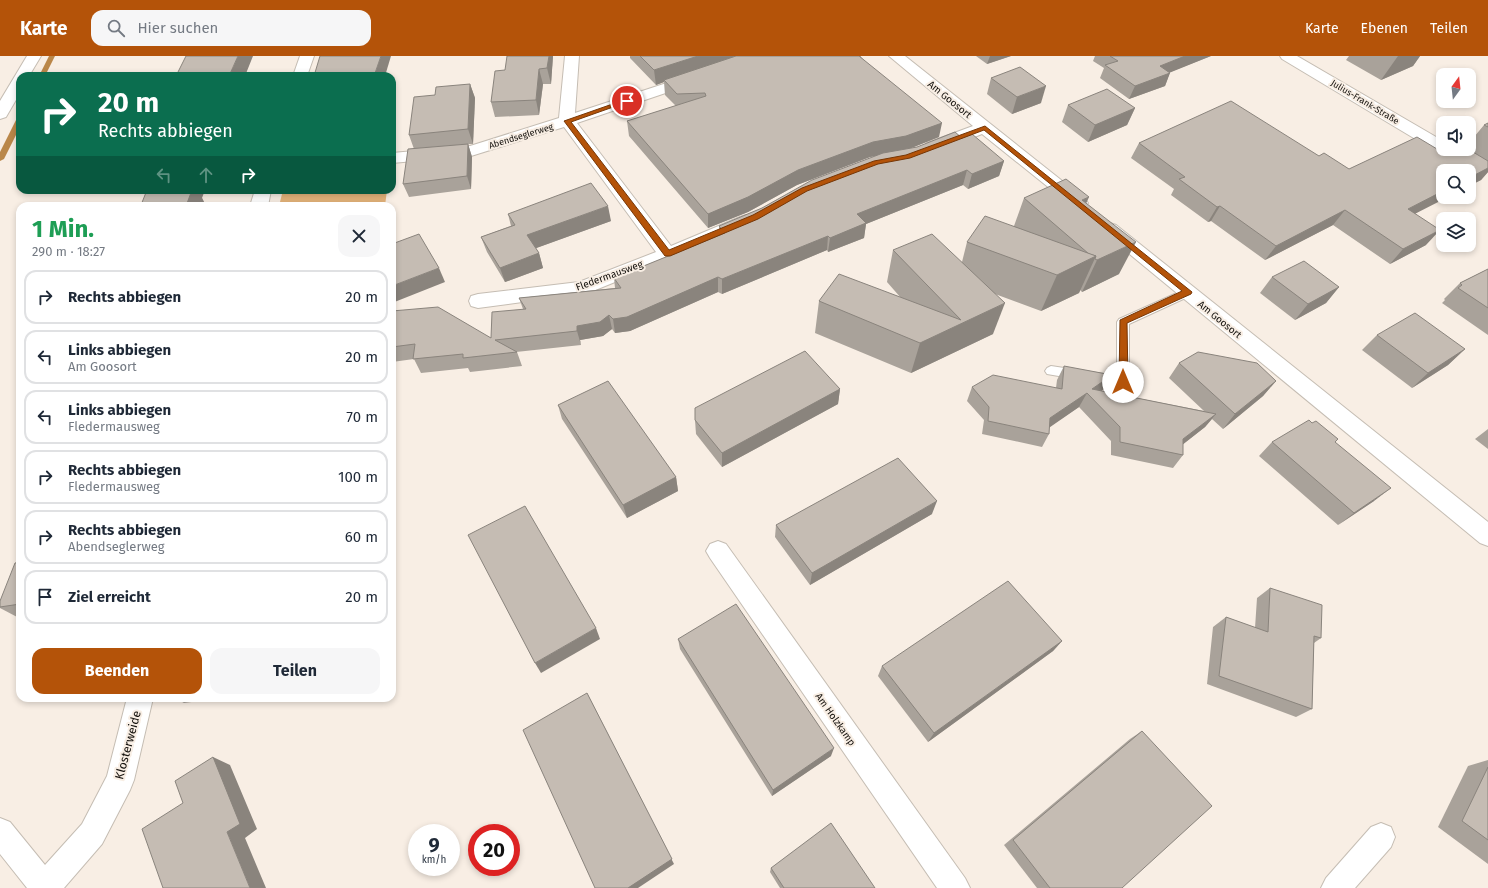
<!DOCTYPE html>
<html lang="de">
<meta charset="utf-8">
<style>
:root{--surface:#fff;--page:#f6f6f7;--text:#1f2937;--muted:#747a83;--line:#e0e1e3;--accent:#b45309}
body{margin:0;font-family:"Fira Sans",sans-serif;background:var(--page);color:var(--text);height:100vh;display:flex;flex-direction:column;font-size:15px;white-space:nowrap}
*{box-sizing:border-box;margin:0}
p{font-size:13px;color:var(--muted)}
.icon{flex:none;width:22px;height:22px;fill:none;stroke:currentColor;stroke-width:2;stroke-linecap:round;stroke-linejoin:round}
.map{position:relative;flex:1;overflow:hidden}
.side{position:absolute;left:16px;top:146px;width:380px;height:500px;display:flex;flex-direction:column;background:var(--surface);border-radius:12px;box-shadow:0 2px 6px #0003}
.side>*{flex:none}
.hud{position:absolute;left:16px;top:16px;width:380px;height:122px;border-radius:12px;box-shadow:0 2px 6px #0003;background:#0b6e4f;color:#fff;overflow:hidden}
.needle{width:26px;rotate:15deg}
.tools{position:absolute;left:1436px;top:12px;display:grid;gap:8px}
.tools a{display:grid;place-items:center;width:40px;height:40px;border-radius:8px;background:var(--surface);box-shadow:0 2px 6px #0003;font-size:20px}
.speed{position:absolute;left:408px;top:768px;display:flex;gap:8px;font-size:20px;font-weight:700;text-align:center}
.speed>*{display:grid;place-content:center;width:52px;height:52px;border-radius:50%;background:var(--surface);box-shadow:0 2px 6px #0003;line-height:1}
.speed small{font-size:10px;font-weight:400}
.speed .limit{border:6px solid #d22;background:#fff;color:#111}
.pin{position:absolute;display:grid;place-items:center;width:34px;height:34px;color:#fff;margin:-17px;border:2px solid #fff;border-radius:50%;box-shadow:0 1px 4px #0007}
.me{position:absolute;width:44px;margin:-22px;rotate:0deg;stroke-linejoin:round;filter:drop-shadow(0 0 3px #0008)}
.turn{display:flex;align-items:center;gap:14px;height:84px;padding:0 16px;font-size:18px}
.turn .icon{width:52px;height:52px;stroke-width:2.5}
.turn b{display:block;font-size:28px;line-height:34px}
.lanes{display:flex;align-items:center;height:38px;padding:0 16px;background:#0003;justify-content:center;gap:20px;direction:ltr}
.lanes .off{opacity:.35}
.round{display:grid;place-items:center;flex:none;width:42px;height:42px;border-radius:12px;background:var(--page)}
.overview{display:flex;align-items:center;justify-content:space-between;height:68px;padding:0 16px}
h1{font-size:24px;font-weight:700;line-height:30px;color:#1e9e55}
.cta{display:flex;gap:8px;margin-top:auto;padding:8px 16px}
.cta a{flex:1;height:46px;border-radius:12px;background:var(--accent);color:#fff;font-size:16px;font-weight:700;line-height:46px;text-align:center}
.cta a+a{background:var(--page);color:var(--text)}
ul{padding:0;list-style:none}
li{display:flex;align-items:center;gap:12px;height:54px;margin:0 8px 6px;padding:0 8px;border:2px solid var(--line);border-radius:12px}
li div{flex:1}
li b{display:block;font-size:15px}
li em{font-style:normal}
header{display:flex;align-items:center;gap:24px;box-sizing:border-box;height:56px;padding:0 20px;background:var(--accent);color:#fff}
header strong{font-size:19px}
nav{display:flex;gap:22px;margin-inline-start:auto;font-size:14px}
.search{width:280px;height:36px;background:var(--page);display:flex;align-items:center;gap:10px;box-sizing:border-box;padding:0 14px;border-radius:12px;color:var(--muted);font-size:15px}
.map>svg:first-child{display:block}
.green{fill:#e4b37a}
.lines{fill:none;stroke-linecap:round;stroke-linejoin:round}
.stream{fill:#ba8749;fill-rule:evenodd}
.service-casing{stroke:#c5bdb3;stroke-width:2}
.minor-casing{stroke:#c5bdb3;stroke-width:2}
.service{fill:#fff;fill-rule:evenodd}
.minor{fill:#fff;fill-rule:evenodd}
.wall{fill:#a9a29a}
.shaded-wall{fill:#8a847d}
.building{fill:#c5bcb3;stroke:#8a847d}
.route{fill:#b45309;stroke:#753606}
.labels{text-anchor:middle;stroke-width:4;stroke-linejoin:round;paint-order:stroke}
.far-street-label{font-size:9px;fill:#13100c;stroke:#f8eee4}
.street-label{font-size:10px;fill:#13100c;stroke:#f8eee4}
.near-street-label{font-size:12px;fill:#13100c;stroke:#f8eee4}
</style>
<header>
<strong>Karte</strong>
<div class="search"><svg class="icon" aria-label="search" viewBox="0 0 24 24"><circle cx="10" cy="10" r="6"/><path d="M15 15l6 6"/></svg>Hier suchen</div>
<nav><a>Karte</a><a>Ebenen</a><a>Teilen</a></nav>
</header>
<div class="map">
<svg width="1488" height="832" viewBox="0 0 1488 832">
<rect width="100%" height="100%" fill="#f8eee4"/>
<polygon class="green" points="283,134 387,134 385,150 279,150"/>
<g class="lines">
<g class="stream">
<polygon points="49,0 55,0 45,20 39,20"/>
<polygon points="17,62 20,62 20,71 4,103 0,105 0,96"/>
</g>
<g class="service-casing">
<polygon id="service" points="1188,232 1192,233 1194,236 1192,239 1129,268 1129,326 1127,329 1123,331 1047,318 1045,315 1047,312 1051,310 1117,320 1117,266 1119,263"/>
</g>
<g class="minor-casing">
<g id="minor">
<polygon points="27,0 41,0 29,20 20,20 20,37 6,61 0,63 0,45"/>
<polygon points="300,0 314,0 307,20 293,20"/>
<polygon points="565,0 579,0 575,57 688,20 693,18 698,20 701,23 698,26 577,67 671,190 740,161 746,159 752,161 755,165 752,169 674,202 588,237 478,252 471,250 469,245 471,240 478,238 579,226 656,196 564,71 471,100 392,107 392,97 470,90 559,62"/>
<polygon points="889,0 905,0 1085,143 1088,147 1085,151 1079,153 1073,151 982,78 939,95 933,96 927,95 925,91 927,87 973,70"/>
<polygon points="1280,0 1297,0 1443,85 1443,93 1450,93 1449,96 1443,97 1437,96 1282,3"/>
<polygon points="255,134 271,134 268,150 250,150"/>
<polygon points="1110,167 1116,169 1488,466 1488,490 1480,487 1104,177 1101,173 1104,169"/>
<polygon points="718,485 726,488 965,822 970,832 937,832 710,502 706,495 710,488"/>
<polygon points="127,642 153,642 134,724 130,734 102,788 64,832 27,832 0,798 0,762 10,766 45,809 82,768 107,720"/>
<polygon points="1381,767 1391,771 1395,781 1391,791 1355,832 1321,832 1326,822 1371,771"/>
</g>
</g>
<use href="#service" class="service"/>
<use href="#minor" class="minor"/>
</g>
<g class="wall">
<polygon points="553,0 551,28 543,28 539,59 495,61 491,46 505,14"/>
<polygon points="630,0 861,0 861,1 939,81 908,93 962,82 1004,105 999,120 968,133 963,129 866,168 864,182 828,196 827,194 722,238 718,236 630,275 615,277 612,273 603,280 580,284 581,289 516,296 517,296 522,310 470,316 468,312 421,317 414,303 392,306 392,255 491,282 523,253 519,242 615,232 614,222 719,180 719,170 762,152 878,99 870,101 797,129 748,156 708,172 629,80 627,65 676,50 665,39 664,26 656,29 630,2"/>
<polygon points="976,0 1011,0 987,8"/>
<polygon points="1095,0 1211,0 1170,16 1165,30 1129,43 1100,22 1104,12 1093,5"/>
<polygon points="1349,0 1420,0 1413,10 1381,24 1346,4"/>
<polygon points="991,22 1041,47 1012,58 987,38"/>
<polygon points="470,28 475,42 473,88 468,88 472,101 471,133 409,141 403,128 414,93 409,79 435,39"/>
<polygon points="1068,49 1135,52 1127,69 1088,86 1062,66"/>
<polygon points="1488,67 1488,116 1481,124 1469,130 1469,115 1415,158 1426,189 1390,208 1333,169 1265,204 1211,165 1208,166 1171,139 1174,133 1131,102 1139,87 1319,100 1349,113 1442,96 1448,93 1469,93 1469,87 1484,69"/>
<polygon points="202,142 204,146 203,150 142,150 141,149"/>
<polygon points="1024,142 1086,147 1119,218 1082,236 1080,234 1079,237 1041,255 995,238 993,278 911,317 815,277 819,245 901,242 887,226 893,194 962,206 967,186 1014,170"/>
<polygon points="508,158 611,165 536,192 539,197 543,212 505,226 487,196 481,181 511,170"/>
<polygon points="1488,213 1488,279 1442,247 1445,244 1444,243 1460,227"/>
<polygon points="1272,221 1339,231 1326,247 1295,264 1260,237"/>
<polygon points="1377,279 1465,293 1448,309 1412,332 1362,294"/>
<polygon points="1179,307 1276,325 1263,340 1223,373 1212,363 1205,371 1183,388 1183,399 1173,412 1111,399 1111,385 1079,351 1049,371 1049,378 1042,391 982,378 984,364 967,345 972,331 1056,332 1057,324 1064,310 1104,333 1101,335 1204,355 1169,322"/>
<polygon points="840,333 838,348 722,411 696,378 695,364"/>
<polygon points="558,349 676,421 678,435 627,462 562,363"/>
<polygon points="1312,367 1338,383 1335,386 1374,445 1338,469 1259,400 1272,386"/>
<polygon points="1488,373 1488,393 1475,383"/>
<polygon points="932,458 810,529 775,481 776,469"/>
<polygon points="20,506 20,562 19,562 0,552 0,545"/>
<polygon points="1270,532 1321,582 1314,587 1312,653 1296,661 1207,628 1213,571 1226,561 1255,572 1257,542"/>
<polygon points="678,583 831,700 772,740 680,593"/>
<polygon points="1062,585 1053,595 928,686 878,620 882,610"/>
<polygon points="175,642 221,642 184,647"/>
<polygon points="1142,675 1122,832 1037,832 1004,789 1130,683"/>
<polygon points="1488,704 1488,808 1438,771 1468,710"/>
<polygon points="771,812 875,832 780,832 770,816"/>
</g>
<g class="shaded-wall">
<polygon points="238,0 253,0 245,20 229,20"/>
<polygon points="381,0 391,0 385,20 374,20"/>
<polygon points="549,0 553,0 551,28 547,12"/>
<polygon points="698,0 741,0 664,24 664,26 656,29 654,14"/>
<polygon points="990,0 1011,0 987,8"/>
<polygon points="1185,0 1211,0 1154,23 1160,10"/>
<polygon points="1398,0 1420,0 1413,10 1381,24"/>
<polygon points="539,13 543,28 539,59 536,44"/>
<polygon points="1170,17 1165,30 1129,43 1135,30"/>
<polygon points="470,28 475,42 473,88 468,73"/>
<polygon points="1046,30 1041,47 1012,58 1017,41"/>
<polygon points="1135,52 1127,69 1088,86 1095,69"/>
<polygon points="942,67 939,81 904,95 870,101 797,129 748,156 708,172 708,158 798,114 873,86"/>
<polygon points="468,88 472,101 471,133 467,120"/>
<polygon points="1004,105 999,120 968,133 972,118"/>
<polygon points="1488,112 1488,116 1481,124 1469,130 1469,122"/>
<polygon points="967,114 963,129 866,168 864,182 828,196 830,182 857,158"/>
<polygon points="191,134 205,134 202,142 204,146 203,150 186,150"/>
<polygon points="1443,135 1443,141 1448,141 1395,168 1408,153"/>
<polygon points="1089,141 1075,173 1082,144"/>
<polygon points="608,150 611,165 531,194 527,179"/>
<polygon points="1220,150 1211,165 1208,166 1217,151"/>
<polygon points="1345,154 1333,169 1265,204 1276,190"/>
<polygon points="1440,174 1426,189 1390,208 1403,193"/>
<polygon points="828,180 827,194 722,238 722,223"/>
<polygon points="1136,186 1119,218 1082,236 1097,204"/>
<polygon points="539,197 543,212 505,226 500,212"/>
<polygon points="1096,200 1079,237 1041,255 1057,219"/>
<polygon points="439,212 445,226 392,247 392,230"/>
<polygon points="718,221 718,236 630,275 615,277 613,263"/>
<polygon points="1339,231 1326,247 1295,264 1308,248"/>
<polygon points="1005,247 993,278 911,317 920,287"/>
<polygon points="609,259 612,273 603,280 580,284 581,289 577,275 577,270"/>
<polygon points="1465,293 1448,309 1412,332 1428,317"/>
<polygon points="1112,319 1104,333 1091,342 1092,333"/>
<polygon points="1276,325 1263,340 1223,373 1235,358"/>
<polygon points="840,333 838,348 722,411 722,397"/>
<polygon points="1087,337 1079,351 1043,376 1050,362"/>
<polygon points="1216,358 1205,371 1172,397 1183,383"/>
<polygon points="676,421 678,435 627,462 623,449"/>
<polygon points="1391,432 1374,445 1338,469 1354,457"/>
<polygon points="937,445 932,458 810,529 812,517"/>
<polygon points="596,572 600,583 541,617 535,607"/>
<polygon points="1062,585 1053,595 928,686 934,677"/>
<polygon points="587,637 674,808 638,832 628,832"/>
<polygon points="834,692 831,700 772,740 773,734"/>
<polygon points="213,701 230,709 257,773 245,782 266,832 250,832 227,776"/>
</g>
<g class="building">
<polygon points="186,0 238,0 229,20 176,20"/>
<polygon points="320,0 381,0 374,20 314,20"/>
<polygon points="507,0 549,0 547,12 539,13 536,44 491,46 495,15 505,14"/>
<polygon points="640,0 698,0 654,14"/>
<polygon points="736,0 859,0 942,67 906,80 873,86 798,114 748,141 708,158 627,65 706,40 705,37 677,38 664,24"/>
<polygon points="1110,0 1185,0 1160,10 1170,17 1135,30 1105,9 1118,5"/>
<polygon points="1020,11 1046,30 1017,41 991,22"/>
<polygon points="470,28 468,73 409,79 414,41 435,39 436,31"/>
<polygon points="1107,33 1135,52 1095,69 1068,49"/>
<polygon points="1231,45 1319,100 1324,97 1349,113 1417,81 1442,96 1448,93 1468,93 1488,105 1488,112 1469,122 1469,115 1443,115 1443,135 1408,153 1440,174 1403,193 1345,154 1276,190 1220,150 1217,151 1179,123 1185,121 1139,87"/>
<polygon points="1488,67 1488,71 1484,69"/>
<polygon points="955,76 962,82 972,78 1004,105 972,118 967,114 857,158 866,167 830,182 828,180 722,223 718,221 627,261 613,263 609,259 600,266 577,270 577,275 495,284 517,296 463,302 463,298 413,303 415,288 392,291 392,255 438,251 491,282 492,256 526,253 519,242 621,232 614,222 725,177 719,170 762,152 812,124 883,97 917,91"/>
<polygon points="468,88 467,120 403,128 408,93"/>
<polygon points="1066,123 1089,141 1082,144 1136,186 1097,204 1095,203 1096,200 1089,198 1024,142"/>
<polygon points="591,127 608,150 527,179 539,197 500,212 481,181 515,169 508,158"/>
<polygon points="147,134 192,134 186,150 146,150 147,148 141,149"/>
<polygon points="985,160 1096,200 1057,219 967,186"/>
<polygon points="419,178 439,212 392,230 392,188"/>
<polygon points="932,178 1005,247 920,287 819,245 839,218 961,264 893,194"/>
<polygon points="1304,205 1339,231 1308,248 1272,221"/>
<polygon points="1488,213 1488,252 1458,232 1462,229 1460,227"/>
<polygon points="1415,257 1465,293 1428,317 1377,279"/>
<polygon points="805,295 840,333 722,397 695,364 695,352"/>
<polygon points="1198,296 1257,307 1276,325 1235,358 1179,307"/>
<polygon points="1064,310 1112,319 1092,333 1216,358 1183,383 1183,399 1120,386 1120,371 1087,337 1050,362 1049,378 988,365 989,351 972,331 993,319 1062,333"/>
<polygon points="608,325 676,421 623,449 558,349"/>
<polygon points="1309,364 1312,367 1316,365 1338,383 1335,386 1391,432 1354,457 1272,386"/>
<polygon points="898,402 937,445 812,517 776,469"/>
<polygon points="525,450 596,572 535,607 468,479"/>
<polygon points="20,506 20,548 0,551 0,545 15,507"/>
<polygon points="1008,525 1062,585 934,677 882,610"/>
<polygon points="1270,532 1322,549 1321,582 1314,580 1312,653 1219,620 1226,561 1268,576"/>
<polygon points="736,548 834,692 773,734 678,583"/>
<polygon points="587,637 672,803 628,832 595,832 523,674"/>
<polygon points="1142,675 1212,750 1122,832 1050,832 1013,784"/>
<polygon points="213,701 240,768 227,776 250,832 163,832 142,773 183,747 175,725"/>
<polygon points="1488,711 1488,784 1462,765"/>
<polygon points="831,767 875,832 784,832 771,812"/>
</g>
<polygon class="route" points="624,44 630,45 571,66 669,194 753,159 802,132 874,105 906,99 985,70 1192,236 1191,238 1127,267 1128,326 1123,329 1120,329 1119,326 1120,264 1182,235 984,74 910,102 878,108 807,135 758,163 670,200 665,200 564,65"/>
<g class="labels">
<g class="far-street-label">
<text transform="translate(1365 46) rotate(31)" y="3">Julius-Frank-Straße</text>
<text transform="translate(521 80) rotate(-17)" y="3">Abendseglerweg</text>
</g>
<g class="street-label">
<text transform="translate(950 43) rotate(39)" y="4">Am Goosort</text>
<text transform="translate(609 219) rotate(-20)" y="4">Fledermausweg</text>
<text transform="translate(1220 263) rotate(39)" y="4">Am Goosort</text>
<text transform="translate(836 663) rotate(55)" y="4">Am Holzkamp</text>
</g>
<g class="near-street-label">
<text transform="translate(128 689) rotate(-75)" y="4">Klosterweide</text>
</g>
</g>
</svg>
<div class="tools">
<a><svg class="needle" viewBox="-14 -14 28 28"><path d="M0-13l5 13h-10z" fill="#e53935"/><path d="M0 13l5-13h-10z" fill="#747a83"/></svg></a>
<a><svg class="icon" aria-label="sound" viewBox="0 0 24 24"><path d="M4 9h4l5-4v14l-5-4H4zM17 9q2 3 0 6"/></svg></a>
<a><svg class="icon" aria-label="search" viewBox="0 0 24 24"><circle cx="10" cy="10" r="6"/><path d="M15 15l6 6"/></svg></a>
<a><svg class="icon" aria-label="layers" viewBox="0 0 24 24"><path d="M12 4l9 5-9 5-9-5zM3 14l9 5 9-5"/></svg></a>
</div>
<div class="speed"><div>9<small>km/h</small></div><div class="limit">20</div></div>
<div class="pin" style="left:627px;top:45px;background:#d93025"><svg class="icon" aria-label="arrive" viewBox="0 0 24 24"><path d="M6 21V4h12l-3 4 3 4H6"/></svg></div>
<svg class="me" style="left:1123px;top:326px" viewBox="-20 -20 40 40"><circle r="19" fill="#fff"/><path d="M0-13L10 11 0 6-10 11z" fill="#b45309"/></svg>
<div class="hud">
<div class="turn"><svg class="icon" aria-label="right" viewBox="0 0 24 24"><path d="M7 20v-9h11M14 6l5 5-5 5"/></svg><div><b>20 m</b>Rechts abbiegen</div></div>
<div class="lanes"><svg class="icon off" aria-label="left" viewBox="0 0 24 24"><path d="M17 20v-9H6M10 6l-5 5 5 5"/></svg><svg class="icon off" aria-label="ahead" viewBox="0 0 24 24"><path d="M12 20V5M6 11l6-6 6 6"/></svg><svg class="icon" aria-label="right" viewBox="0 0 24 24"><path d="M7 20v-9h11M14 6l5 5-5 5"/></svg></div>
</div>
<section class="side">
<div class="overview"><div><h1>1 Min.</h1><p>290 m · 18:27</p></div><a class="round"><svg class="icon" aria-label="close" viewBox="0 0 24 24"><path d="M6 6l12 12M18 6L6 18"/></svg></a></div>
<ul>
<li><svg class="icon" aria-label="right" viewBox="0 0 24 24"><path d="M7 20v-9h11M14 6l5 5-5 5"/></svg><div><b>Rechts abbiegen</b></div><em>20 m</em></li>
<li><svg class="icon" aria-label="left" viewBox="0 0 24 24"><path d="M17 20v-9H6M10 6l-5 5 5 5"/></svg><div><b>Links abbiegen</b><p>Am Goosort</p></div><em>20 m</em></li>
<li><svg class="icon" aria-label="left" viewBox="0 0 24 24"><path d="M17 20v-9H6M10 6l-5 5 5 5"/></svg><div><b>Links abbiegen</b><p>Fledermausweg</p></div><em>70 m</em></li>
<li><svg class="icon" aria-label="right" viewBox="0 0 24 24"><path d="M7 20v-9h11M14 6l5 5-5 5"/></svg><div><b>Rechts abbiegen</b><p>Fledermausweg</p></div><em>100 m</em></li>
<li><svg class="icon" aria-label="right" viewBox="0 0 24 24"><path d="M7 20v-9h11M14 6l5 5-5 5"/></svg><div><b>Rechts abbiegen</b><p>Abendseglerweg</p></div><em>60 m</em></li>
<li><svg class="icon" aria-label="arrive" viewBox="0 0 24 24"><path d="M6 21V4h12l-3 4 3 4H6"/></svg><div><b>Ziel erreicht</b></div><em>20 m</em></li>
</ul>
<div class="cta"><a>Beenden</a><a>Teilen</a></div>
</section>
</div>
